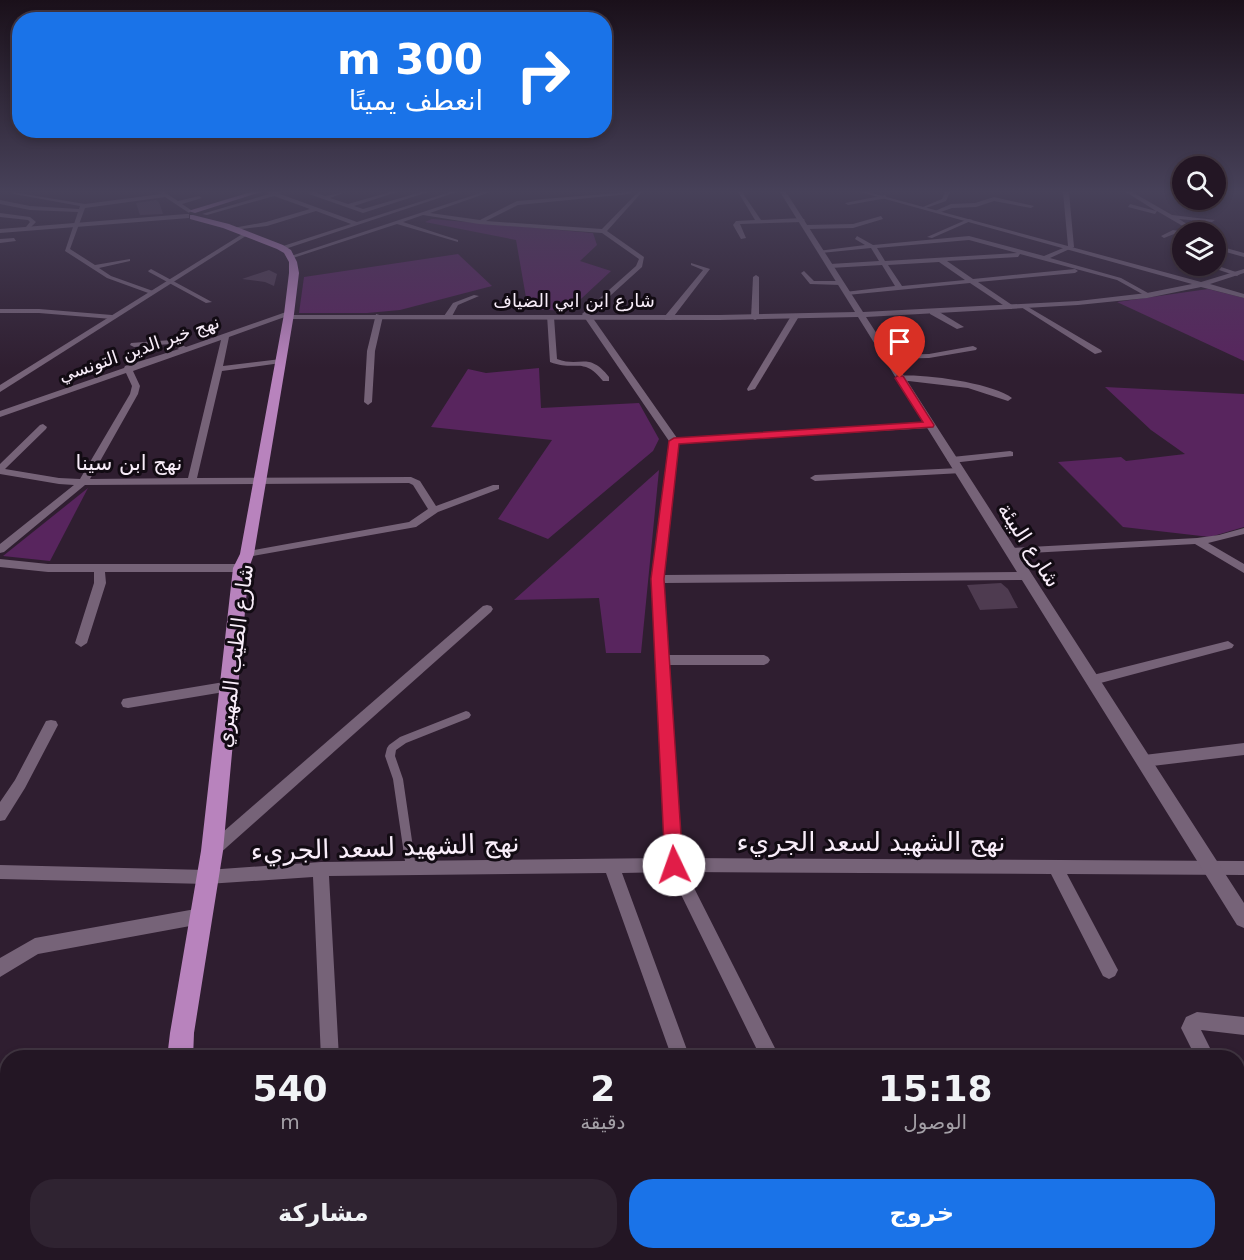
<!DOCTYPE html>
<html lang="ar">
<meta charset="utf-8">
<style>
:root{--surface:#231624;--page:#2f2331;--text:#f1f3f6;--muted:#a39fa6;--line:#403541;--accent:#1a73e8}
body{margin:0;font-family:"DejaVu Sans","Noto Naskh Arabic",sans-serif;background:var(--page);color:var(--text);direction:rtl;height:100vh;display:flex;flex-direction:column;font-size:22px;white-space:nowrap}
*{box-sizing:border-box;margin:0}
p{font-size:20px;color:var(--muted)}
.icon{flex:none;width:33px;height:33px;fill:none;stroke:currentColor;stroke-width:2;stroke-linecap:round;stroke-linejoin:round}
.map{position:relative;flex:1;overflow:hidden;direction:ltr}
.sheet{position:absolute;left:0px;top:1050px;width:1245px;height:210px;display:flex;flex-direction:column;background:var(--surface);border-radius:24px 24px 0 0;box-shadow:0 3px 9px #0003,0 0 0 2px var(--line);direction:rtl}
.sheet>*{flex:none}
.top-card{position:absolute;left:12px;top:12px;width:600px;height:126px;border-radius:24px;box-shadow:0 3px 9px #0003,0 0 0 2px var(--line);direction:rtl;background:#1a73e8;color:#fff;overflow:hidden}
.fabs{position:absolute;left:1172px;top:156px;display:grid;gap:12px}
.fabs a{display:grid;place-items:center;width:54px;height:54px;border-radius:50%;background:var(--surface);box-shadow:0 3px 9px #0003,0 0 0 2px var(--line);font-size:30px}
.pin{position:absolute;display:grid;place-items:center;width:51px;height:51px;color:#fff;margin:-62px -26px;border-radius:50% 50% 50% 0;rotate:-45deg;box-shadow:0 0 6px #0007}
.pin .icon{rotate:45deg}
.me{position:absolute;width:66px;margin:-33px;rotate:357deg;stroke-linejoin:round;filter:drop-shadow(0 0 4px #0008)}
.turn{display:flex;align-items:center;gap:21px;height:126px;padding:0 30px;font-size:27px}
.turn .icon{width:78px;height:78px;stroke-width:2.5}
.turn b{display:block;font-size:42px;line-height:51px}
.eta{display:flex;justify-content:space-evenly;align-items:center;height:102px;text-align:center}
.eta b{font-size:36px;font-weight:600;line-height:42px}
.action{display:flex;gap:12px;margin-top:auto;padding:12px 30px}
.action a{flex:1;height:69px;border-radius:24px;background:var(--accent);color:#fff;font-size:24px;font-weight:600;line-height:69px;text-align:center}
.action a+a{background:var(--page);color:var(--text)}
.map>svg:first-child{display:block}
.green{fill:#58255e}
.building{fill:#4e3b50}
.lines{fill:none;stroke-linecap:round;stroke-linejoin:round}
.pedestrian{fill:#766378;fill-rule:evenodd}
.minor{fill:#766378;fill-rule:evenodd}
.tertiary{fill:#766378;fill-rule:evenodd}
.secondary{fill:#766378;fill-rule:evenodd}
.primary{fill:#b883bd;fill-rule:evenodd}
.route{fill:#e11d48;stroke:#92132f;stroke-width:1.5}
.labels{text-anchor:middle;stroke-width:6;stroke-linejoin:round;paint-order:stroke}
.far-street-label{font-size:18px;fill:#f8edf9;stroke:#120b13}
.street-label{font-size:21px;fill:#f8edf9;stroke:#120b13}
.near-street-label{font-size:26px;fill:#f8edf9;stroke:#120b13}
</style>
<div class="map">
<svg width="1244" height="1260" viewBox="0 0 1244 1260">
<rect width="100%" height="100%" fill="#2f1e30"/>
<g class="green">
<polygon points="432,219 593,233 597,245 580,261 611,271 568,311 528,309 516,240 425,222"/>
<polygon points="458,254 492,286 400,310 367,313 299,313 304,277"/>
<polygon points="1208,289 1244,298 1244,361 1117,302"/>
<polygon points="539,368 541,408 639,403 659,439 653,451 548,539 498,519 552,440 431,427 468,369 486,373"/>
<polygon points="1105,387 1244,394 1244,527 1210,537 1123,527 1058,462 1121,457 1126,461 1185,454 1151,430"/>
<polygon points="659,470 641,653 606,653 599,598 514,600"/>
<polygon points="88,488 50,561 3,556"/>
</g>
<g class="building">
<polygon points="156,200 159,202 163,214 140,215 136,203"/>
<polygon points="269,270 277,274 274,286 265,282 242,279"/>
<polygon points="1001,583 1008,589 1018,608 980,610 967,585"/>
</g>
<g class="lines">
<polygon class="pedestrian" points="466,711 469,712 471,715 469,718 406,743 396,750 395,756 403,779 416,868 415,871 411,873 407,871 406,868 393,779 385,756 387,748 389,745 400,737"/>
<g class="minor">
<polygon points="12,192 85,204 161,194 159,192 164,192 178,201 199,196 202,198 182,204 191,210 189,213 165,197 85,208 70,249 95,265 130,259 130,261 99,268 111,276 153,291 153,293 151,294 107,278 65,251 78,212 30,210 0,204 0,200 30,206 79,209 80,206 14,194"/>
<polygon points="266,192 281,192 280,194 357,222 450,192 457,192 282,250 280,247 351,224 316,211 267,226 233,230 233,228 266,222 310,209 274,196 207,215 202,214 269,194"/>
<polygon points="310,192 315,192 325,196 346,192 330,198 348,204 390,192 397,192 354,206 363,209 421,192 428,192 363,213 309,194"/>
<polygon points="483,192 490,192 430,213 480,220 517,201 631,192 629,194 518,205 486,221 602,229 638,192 642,192 607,231 644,257 642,267 590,314 677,438 929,422 933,425 929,428 678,443 663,575 1025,572 1031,576 1025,580 663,583 668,655 764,655 768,657 770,660 768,663 764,665 668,665 681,858 1244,861 1244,875 1067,874 1118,970 1115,976 1109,979 1103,976 1051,874 686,872 780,1058 761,1058 670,872 622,873 690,1058 672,1058 606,873 329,876 339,1058 321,1058 313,877 207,884 0,879 0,865 207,870 321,862 666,858 651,579 669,441 582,314 636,266 639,259 602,233 479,224 423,215 403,222 458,240 458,242 397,224 293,258 288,257"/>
<polygon points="738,192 742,192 761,220 802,218 805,220 802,222 740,224 746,238 741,239 733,225 736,221 755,220"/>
<polygon points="945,192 950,192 946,201 923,209 923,207 942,199"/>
<path d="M 1063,192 L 1069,192 L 1074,247 L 1050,258 L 1121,278 L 1148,293 L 1148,295 L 1144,295 L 1117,280 L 1020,254 L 1018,257 L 947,261 L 973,279 L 1075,269 L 1078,271 L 1075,273 L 978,282 L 1012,305 L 1012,309 L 1009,309 L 970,283 L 847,295 L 845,294 L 845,292 L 895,286 L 882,265 L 830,268 L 827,266 L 830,264 L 879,261 L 871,248 L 821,253 L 818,251 L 865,245 L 855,239 L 857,236 L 873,245 L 969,236 L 1044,256 L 1068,246 ZM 969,240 L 1017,253 L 885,261 L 877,248 ZM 939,262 L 965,280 L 902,286 L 888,265 Z"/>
<polygon points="1126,192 1132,192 1172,215 1215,220 1212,222 1179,219 1199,232 1193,232 1157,211 1155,214 1128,207 1130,204 1156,211"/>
<polygon points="885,195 887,198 848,205 845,203"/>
<polygon points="994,197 1034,206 1031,208 994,201 976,207 952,208 938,213 935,211 951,204 975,203"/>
<polygon points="0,213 30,217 36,222 29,229 26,227 30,222 28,220 0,217"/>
<polygon points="881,216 883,219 853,228 806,229 803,227 806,225 853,224"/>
<polygon points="968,219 973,220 932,238 927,237"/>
<polygon points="1173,230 1185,232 1182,232 1182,235 1174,234 1164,238 1161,236"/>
<polygon points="14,238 16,241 0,243 0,239"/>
<polygon points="1179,243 1182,245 1182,250 1176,245"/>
<polygon points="1215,245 1244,253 1244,257 1215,249"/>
<polygon points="691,263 710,269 671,320 665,320 665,316 703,270 691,265"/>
<polygon points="1215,265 1239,273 1240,274 1237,276 1207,266"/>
<polygon points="151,269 210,301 212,302 206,303 149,272 148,271"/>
<polygon points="804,271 814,281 841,281 844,283 841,285 810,284 801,273"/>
<polygon points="756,275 759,277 759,318 755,320 751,318 753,277"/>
<polygon points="474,295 479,296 458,305 451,318 445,318 444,316 453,303"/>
<polygon points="1023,304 1101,350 1102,352 1095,354 1021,307 1019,306"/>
<polygon points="0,309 39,309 112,315 116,317 112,319 39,313 0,313"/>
<polygon points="930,310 936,310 964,327 957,329 930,314"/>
<path d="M 286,312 L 293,314 L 229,337 L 223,366 L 281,359 L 285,361 L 281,363 L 222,371 L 197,478 L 411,477 L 420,481 L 436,506 L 493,485 L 499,485 L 499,489 L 438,512 L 416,527 L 247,557 L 243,556 L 242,554 L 243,552 L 409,522 L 428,509 L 413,485 L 409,483 L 85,485 L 4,552 L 0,553 L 0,544 L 74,485 L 59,484 L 0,474 L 0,464 L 40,425 L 43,424 L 47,427 L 46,429 L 5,469 L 59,478 L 80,479 L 130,394 L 132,386 L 126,373 L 0,417 L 0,411 L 124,368 L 125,366 L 179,349 L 170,344 L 134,347 L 130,345 L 131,343 L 171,340 L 186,347 ZM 221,340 L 188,478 L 90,479 L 138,394 L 140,386 L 133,371 Z"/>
<polygon points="376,314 383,316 375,351 372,402 368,405 364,402 367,351"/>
<path d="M 547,315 L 554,317 L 557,359 C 581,368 588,351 609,377 L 609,381 L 603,381 C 583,356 576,372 550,362 Z"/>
<polygon points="791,316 798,318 755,389 748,391 747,389"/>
<polygon points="973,346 977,348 976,350 929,358 886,359 882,357 886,355 929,354"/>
<path d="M 897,376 C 922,373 993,383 1012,398 L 1008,401 L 968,388 L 900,380 L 897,380 Z"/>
<polygon points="1010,451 1013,452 1013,456 952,463 947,460 952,457"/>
<polygon points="959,468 962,469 962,473 815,481 810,478 815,475"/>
<polygon points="1244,528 1244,534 1208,543 1244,564 1244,573 1195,544 1010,554 1005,551 1010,548 1197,538 1219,535"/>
<polygon points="0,559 48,564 241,564 247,568 241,572 105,572 106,583 87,643 81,647 75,643 94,583 94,572 48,572 0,567"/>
<polygon points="487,605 491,606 493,609 491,612 218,855 213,857 208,855 205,850 208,845 483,606"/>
<polygon points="1228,641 1234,645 1232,648 1093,685 1088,683 1087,680 1088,677 1093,675"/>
<polygon points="230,681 235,683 236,686 235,689 230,691 128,708 123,707 121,703 123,699 128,698"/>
<polygon points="51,720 56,721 58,725 25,788 5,820 0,821 0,802 15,780 46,721"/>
<polygon points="1244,743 1244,755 1144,767 1139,765 1137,761 1139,757 1144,755"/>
<polygon points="201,908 207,910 209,916 207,922 201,924 38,954 0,977 0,958 35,938"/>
<polygon points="1197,1012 1244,1017 1244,1035 1201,1030 1215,1058 1196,1058 1181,1028 1186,1017"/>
</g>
<g class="tertiary">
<polygon points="780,192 786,192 863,312 1078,301 1147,293 1192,284 860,192 868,192 1201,282 1244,269 1244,273 1210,284 1244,294 1244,298 1201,287 1147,298 1078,305 866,317 1244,903 1244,928 1237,925 858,317 719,320 288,319 284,317 288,315 719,315 855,312"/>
<polygon points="244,233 249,234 0,392 0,385"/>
</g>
<polygon class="secondary" points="186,214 189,214 189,218 0,233 0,229"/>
<g class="primary">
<polygon points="251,192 261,192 195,213 188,211"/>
<polygon points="193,215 229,224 283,245 291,250 297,262 299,273 294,314 254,554 249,568 223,851 194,1033 193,1058 167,1058 170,1033 201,851 233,568 240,554 284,314 289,273 289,262 284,253 277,249 223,228 190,219 190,215"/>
<rect x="151" y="1252" width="30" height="8"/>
</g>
</g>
<linearGradient id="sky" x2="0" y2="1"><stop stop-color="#1a101a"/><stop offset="0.52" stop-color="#474159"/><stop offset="1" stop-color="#474159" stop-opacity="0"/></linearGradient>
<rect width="1244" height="368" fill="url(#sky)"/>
<polygon class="route" points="897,376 903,376 934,425 933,427 679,444 664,579 683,865 681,870 674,873 668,870 665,865 651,579 669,441 674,438 923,422 895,378"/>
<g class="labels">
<g class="far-street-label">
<text x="574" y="307">شارع ابن ابي الضياف</text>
<text transform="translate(139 349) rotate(-19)" y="6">نهج خير الدين التونسي</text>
</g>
<g class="street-label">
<text x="129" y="470">نهج ابن سينا</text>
<text transform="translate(1029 545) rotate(57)" y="7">شارع البيئة</text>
<text transform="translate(235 656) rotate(-83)" y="7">شارع الطيب المهيري</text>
</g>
<g class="near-street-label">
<text x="871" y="851">نهج الشهيد لسعد الجريء</text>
<text transform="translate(385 847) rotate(-2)" y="9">نهج الشهيد لسعد الجريء</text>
</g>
</g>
</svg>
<div class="fabs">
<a><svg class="icon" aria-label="search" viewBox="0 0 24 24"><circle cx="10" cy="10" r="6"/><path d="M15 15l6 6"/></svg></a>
<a><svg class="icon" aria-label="layers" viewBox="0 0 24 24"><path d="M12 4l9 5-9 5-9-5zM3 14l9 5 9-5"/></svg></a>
</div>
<div class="pin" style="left:900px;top:378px;background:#d93025"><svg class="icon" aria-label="arrive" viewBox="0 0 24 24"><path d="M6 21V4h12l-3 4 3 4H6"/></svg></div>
<svg class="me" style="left:674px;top:865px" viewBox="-20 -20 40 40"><circle r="19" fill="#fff"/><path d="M0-13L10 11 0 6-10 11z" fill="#e11d48"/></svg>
<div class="top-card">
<div class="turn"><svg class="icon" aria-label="right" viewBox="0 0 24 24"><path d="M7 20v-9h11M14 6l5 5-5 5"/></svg><div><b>300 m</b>انعطف يمينًا</div></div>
</div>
<section class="sheet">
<div class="eta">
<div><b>15:18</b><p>الوصول</p></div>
<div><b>2</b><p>دقيقة</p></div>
<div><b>540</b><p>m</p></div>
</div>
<div class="action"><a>خروج</a><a>مشاركة</a></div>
</section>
</div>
